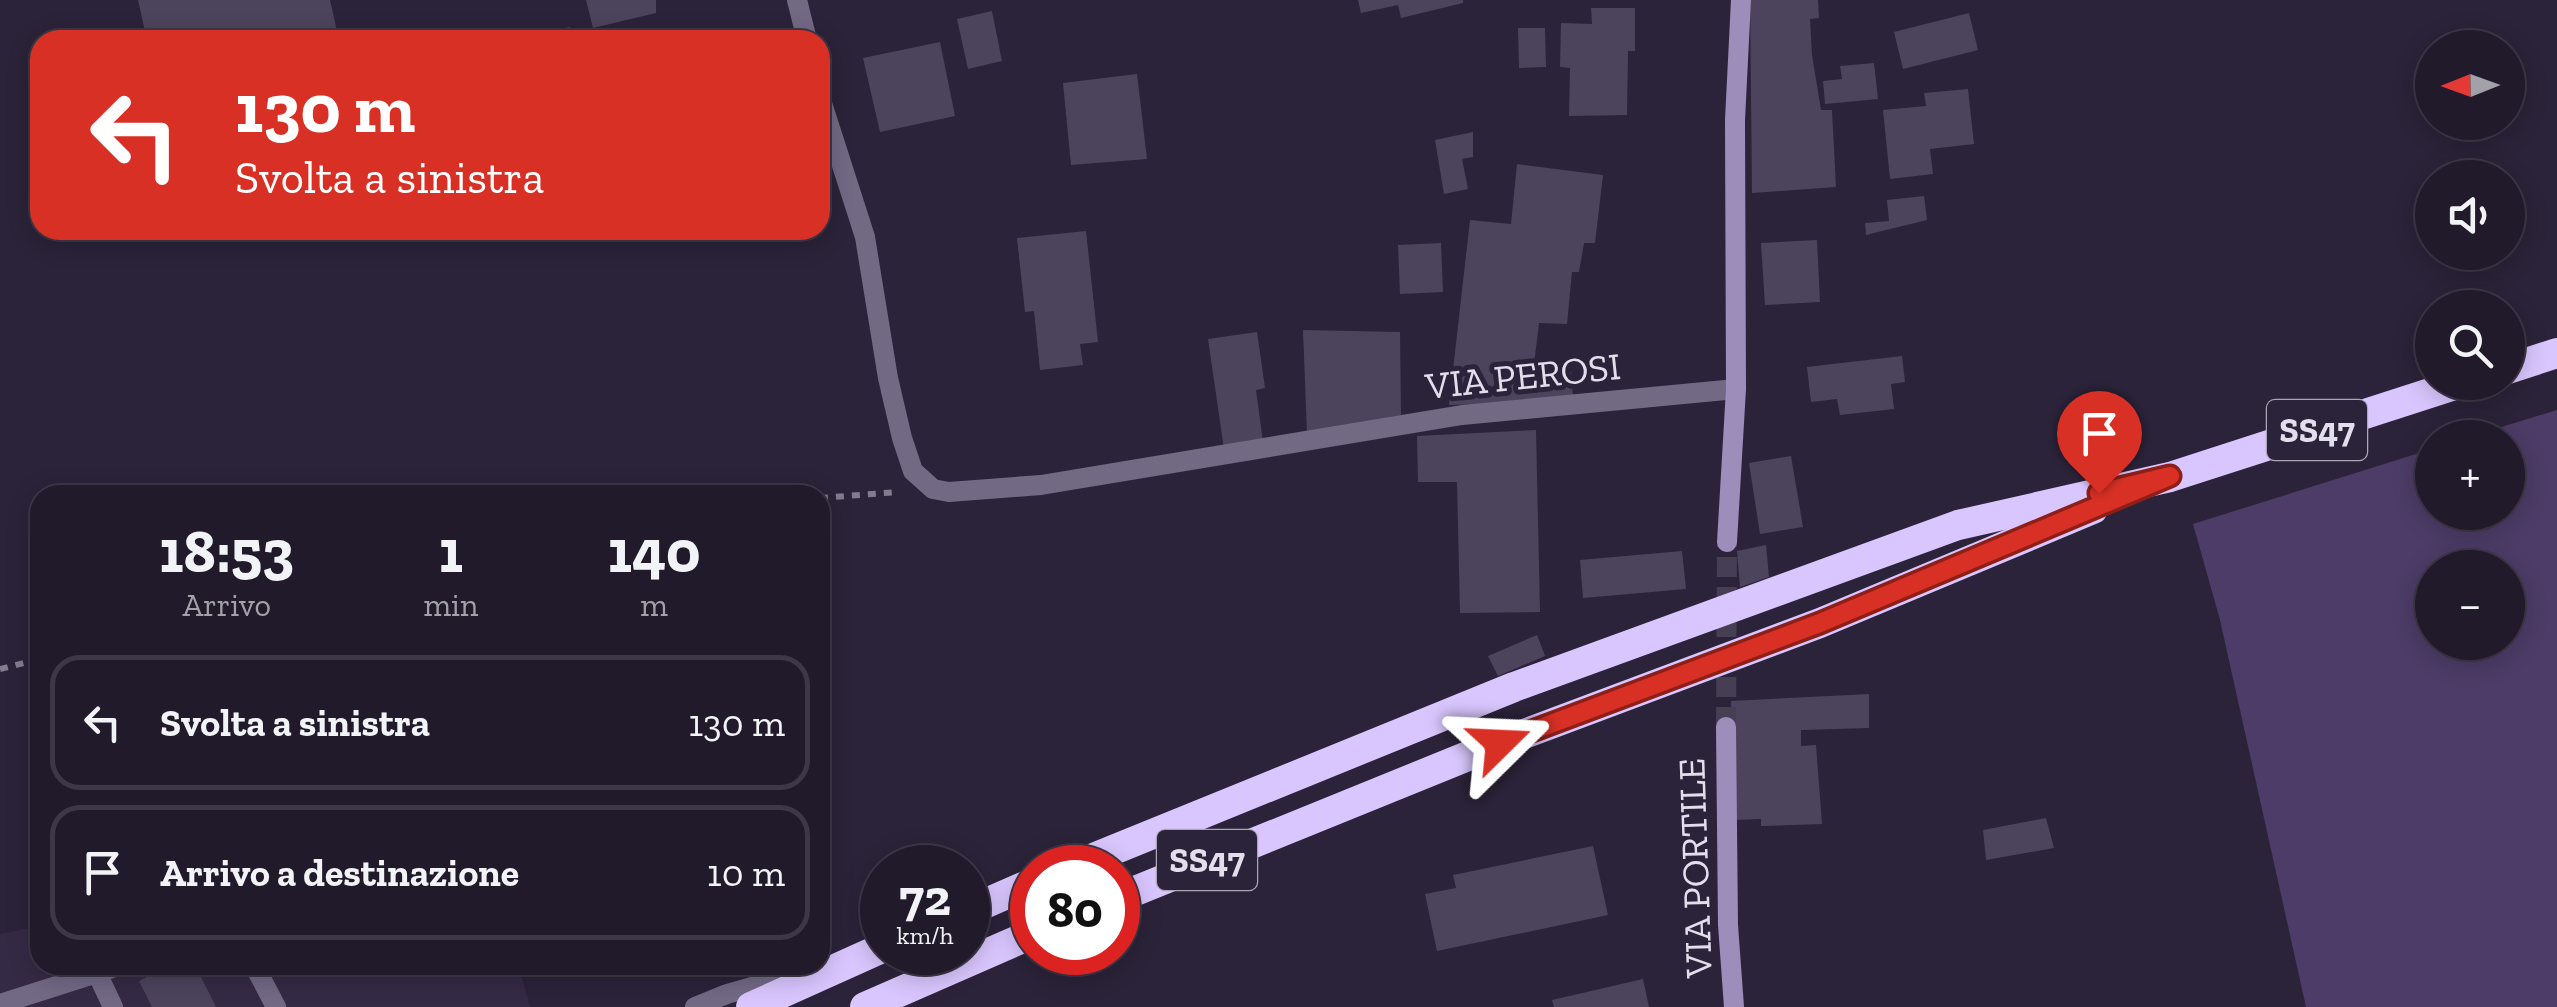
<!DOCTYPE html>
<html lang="it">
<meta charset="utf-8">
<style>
:root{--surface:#201a2b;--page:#282333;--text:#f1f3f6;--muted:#a2a1a9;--line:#3d3847}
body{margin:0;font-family:"Zilla Slab",serif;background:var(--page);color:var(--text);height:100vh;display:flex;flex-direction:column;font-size:38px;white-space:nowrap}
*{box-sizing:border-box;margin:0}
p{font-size:32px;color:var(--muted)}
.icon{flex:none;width:55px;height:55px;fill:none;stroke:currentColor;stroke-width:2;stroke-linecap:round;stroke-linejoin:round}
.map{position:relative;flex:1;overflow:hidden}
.details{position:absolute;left:30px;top:485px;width:800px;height:490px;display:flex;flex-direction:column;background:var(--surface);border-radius:30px;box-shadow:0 5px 25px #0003,0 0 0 2px var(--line)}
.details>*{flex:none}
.hud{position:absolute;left:30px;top:30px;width:800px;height:210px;border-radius:30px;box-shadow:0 5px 25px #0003,0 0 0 2px var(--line);background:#d93025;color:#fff;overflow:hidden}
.needle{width:65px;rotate:269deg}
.controls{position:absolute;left:2415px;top:30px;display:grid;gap:20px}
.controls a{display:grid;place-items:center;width:110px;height:110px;border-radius:50%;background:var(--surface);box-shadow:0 5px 25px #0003,0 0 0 2px var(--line);font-size:50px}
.speed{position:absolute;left:860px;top:845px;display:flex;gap:20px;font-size:50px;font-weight:700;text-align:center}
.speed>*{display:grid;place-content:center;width:130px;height:130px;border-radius:50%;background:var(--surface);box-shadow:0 5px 25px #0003,0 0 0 2px var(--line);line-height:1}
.speed small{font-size:25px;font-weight:400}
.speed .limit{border:15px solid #d22;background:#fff;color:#111}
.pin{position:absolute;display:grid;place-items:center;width:85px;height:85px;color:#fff;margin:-102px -42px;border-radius:50% 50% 50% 0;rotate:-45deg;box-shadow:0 0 10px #0007}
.pin .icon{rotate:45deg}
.me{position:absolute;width:110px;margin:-55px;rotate:69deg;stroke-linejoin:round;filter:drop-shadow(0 0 8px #0008)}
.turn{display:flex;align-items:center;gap:35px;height:210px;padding:0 40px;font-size:45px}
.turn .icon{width:130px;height:130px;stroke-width:2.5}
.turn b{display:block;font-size:70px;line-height:85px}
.eta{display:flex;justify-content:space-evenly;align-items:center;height:170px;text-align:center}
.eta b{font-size:60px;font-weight:800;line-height:70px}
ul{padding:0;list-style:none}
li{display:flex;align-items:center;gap:30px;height:135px;margin:0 20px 15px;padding:0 20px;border:5px solid var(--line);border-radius:30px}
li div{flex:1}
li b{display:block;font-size:38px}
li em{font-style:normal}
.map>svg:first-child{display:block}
.built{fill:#352a45}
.green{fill:#4c3c67;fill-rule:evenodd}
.building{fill:#4c445c}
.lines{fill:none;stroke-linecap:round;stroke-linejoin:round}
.secondary-tunnel{stroke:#463f54;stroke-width:20;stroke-dasharray:20 10;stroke-linecap:butt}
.path{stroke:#827c8e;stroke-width:6;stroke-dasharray:8 8;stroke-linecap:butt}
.lane{stroke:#726985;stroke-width:20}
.street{stroke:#726985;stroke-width:20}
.secondary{stroke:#9c8dba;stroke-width:20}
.highway{stroke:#d9c6fe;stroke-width:30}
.route-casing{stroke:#8d1f18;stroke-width:25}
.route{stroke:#d93025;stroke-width:18}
.labels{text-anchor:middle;stroke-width:10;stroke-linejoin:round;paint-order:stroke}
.shield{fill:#2b2339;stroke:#aba6b6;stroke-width:2.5}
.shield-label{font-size:35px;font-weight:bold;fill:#e2deec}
.street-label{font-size:38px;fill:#e2deec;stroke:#2b2339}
</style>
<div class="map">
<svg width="2557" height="1007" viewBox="0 0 2557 1007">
<rect width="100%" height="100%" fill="#2b2339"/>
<polygon class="built" points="40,926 40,965 518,965 530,1007 0,1007 0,934"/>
<path class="green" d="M 2557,410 L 2557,1007 L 2306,1007 L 2220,620 L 2193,524 L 2432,449 L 2432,512 L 2508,512 L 2508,438 L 2469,437 ZM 2432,568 L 2508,568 L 2508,642 L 2432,642 Z"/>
<g class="building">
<polygon points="138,0 330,0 339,40 147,40"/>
<polygon points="586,0 656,0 656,13 593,28"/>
<polygon points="1358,0 1463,0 1463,3 1401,18 1398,5 1361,13"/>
<polygon points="1750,0 1818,0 1819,18 1810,19 1812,55 1821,110 1832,110 1836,187 1752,193"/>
<polygon points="1591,8 1635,8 1635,51 1628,51 1627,115 1569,116 1570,68 1560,67 1561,23 1592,24"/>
<polygon points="992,11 1002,61 968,69 957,19"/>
<polygon points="1969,13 1978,50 1903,69 1894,32"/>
<polygon points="570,27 573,40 525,40 524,37"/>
<polygon points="1518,28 1545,28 1546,67 1519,68"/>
<polygon points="940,42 955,116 880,132 863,58"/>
<polygon points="1874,63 1878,99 1825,104 1823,81 1842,79 1840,66"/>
<polygon points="1137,74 1147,159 1071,165 1063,83"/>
<polygon points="1968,89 1974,144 1930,149 1933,174 1890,179 1883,110 1926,106 1924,93"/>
<polygon points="1473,132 1473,157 1462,159 1468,189 1444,194 1435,140"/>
<polygon points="1517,164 1603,175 1595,243 1584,243 1579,272 1572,272 1567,324 1539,323 1533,373 1571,372 1573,400 1449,405 1470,220 1511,224"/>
<polygon points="1924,196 1927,220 1866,235 1865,223 1889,221 1887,200"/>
<polygon points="1086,231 1098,342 1080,344 1083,365 1040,370 1034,311 1025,312 1017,238"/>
<polygon points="1817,240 1820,302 1765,305 1761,243"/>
<polygon points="1441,243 1443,292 1400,294 1398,245"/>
<polygon points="1303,330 1400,332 1401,415 1307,434"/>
<polygon points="1257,332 1265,388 1256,390 1263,442 1224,449 1208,339"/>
<polygon points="1902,356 1905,382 1891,384 1894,409 1840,415 1837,399 1811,402 1807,367"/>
<polygon points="1536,430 1540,612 1460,613 1457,482 1418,482 1417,436"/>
<polygon points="1791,456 1803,527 1760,534 1749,463"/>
<polygon points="1766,545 1769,577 1740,587 1737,551"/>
<polygon points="1682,551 1686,589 1583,598 1580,560"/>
<polygon points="1537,635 1545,656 1498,676 1488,656"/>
<polygon points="1869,694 1869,728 1801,730 1801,746 1816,745 1822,824 1761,826 1761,819 1734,820 1731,701"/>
<polygon points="2046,818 2054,848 1986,860 1983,830"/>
<polygon points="1593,846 1608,915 1437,951 1425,894 1456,888 1453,875"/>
<polygon points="170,965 195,965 216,1007 152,1007 139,981"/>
<polygon points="1643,979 1649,1007 1554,1007 1552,1000"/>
</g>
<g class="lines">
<polyline class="secondary-tunnel" points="1726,727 1727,542"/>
<g class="path">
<polyline points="820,498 897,492"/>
<polyline points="0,669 40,659"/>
</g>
<g class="lane">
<polyline points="254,965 276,1007"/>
<polyline points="0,1004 97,973"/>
<polyline points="113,1007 97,973 121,965"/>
<polyline points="695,1007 727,994 794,975"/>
</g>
<g class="street">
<polyline points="797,0 807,40"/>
<polyline points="820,97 865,237 888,378 902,438 913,471 933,489 949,492 1041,485 1462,415 1736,389"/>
</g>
<g class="secondary">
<polyline points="1727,542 1736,389 1735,120 1741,0"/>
<polyline points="1726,727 1728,925 1734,1007"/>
</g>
<g class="highway">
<polyline points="2508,369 2557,353"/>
<polyline points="1069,868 1514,687 1958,525 2170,477 2464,382"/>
<polyline points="1118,898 1500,743 1820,623 2093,509"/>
<polyline points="968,911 1032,883"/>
<polyline points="751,1007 882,948"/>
<polyline points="865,1007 1032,934"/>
</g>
</g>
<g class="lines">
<g class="route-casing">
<polyline id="route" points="1500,743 1820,623 2170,476 2099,493"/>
</g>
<use href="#route" class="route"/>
</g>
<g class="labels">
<g class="shield">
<rect x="2267" y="400" width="100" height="60" rx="8"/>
<rect x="1157" y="830" width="100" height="60" rx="8"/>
</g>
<g class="shield-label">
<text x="2317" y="442">SS47</text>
<text x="1207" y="872">SS47</text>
</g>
<g class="street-label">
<text transform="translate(1523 376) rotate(-6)" y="13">VIA PEROSI</text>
<text transform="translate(1695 868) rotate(-92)" y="13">VIA PORTILE</text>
</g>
</g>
</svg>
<div class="controls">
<a><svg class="needle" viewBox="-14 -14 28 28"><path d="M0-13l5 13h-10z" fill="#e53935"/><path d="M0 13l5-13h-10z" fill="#a2a1a9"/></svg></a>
<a><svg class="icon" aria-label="sound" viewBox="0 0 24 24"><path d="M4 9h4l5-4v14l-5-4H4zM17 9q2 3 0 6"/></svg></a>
<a><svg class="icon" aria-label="search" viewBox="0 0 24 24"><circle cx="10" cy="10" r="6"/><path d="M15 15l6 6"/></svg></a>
<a>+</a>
<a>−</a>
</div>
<div class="speed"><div>72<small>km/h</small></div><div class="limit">80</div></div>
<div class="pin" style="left:2099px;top:493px;background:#d93025"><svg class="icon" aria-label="arrive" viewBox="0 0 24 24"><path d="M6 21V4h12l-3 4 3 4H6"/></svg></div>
<svg class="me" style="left:1500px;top:743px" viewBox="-20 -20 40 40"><path d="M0-17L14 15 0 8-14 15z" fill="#d93025" stroke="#fff" stroke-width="4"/></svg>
<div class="hud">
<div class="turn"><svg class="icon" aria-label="left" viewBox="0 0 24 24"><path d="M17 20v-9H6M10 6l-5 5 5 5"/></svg><div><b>130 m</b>Svolta a sinistra</div></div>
</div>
<section class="details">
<div class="eta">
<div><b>18:53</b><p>Arrivo</p></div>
<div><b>1</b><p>min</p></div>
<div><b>140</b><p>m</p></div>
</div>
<ul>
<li><svg class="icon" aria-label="left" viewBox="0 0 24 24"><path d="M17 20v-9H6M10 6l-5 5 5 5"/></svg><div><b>Svolta a sinistra</b></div><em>130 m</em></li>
<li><svg class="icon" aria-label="arrive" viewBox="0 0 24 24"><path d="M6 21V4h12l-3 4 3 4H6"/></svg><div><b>Arrivo a destinazione</b></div><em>10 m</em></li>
</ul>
</section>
</div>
